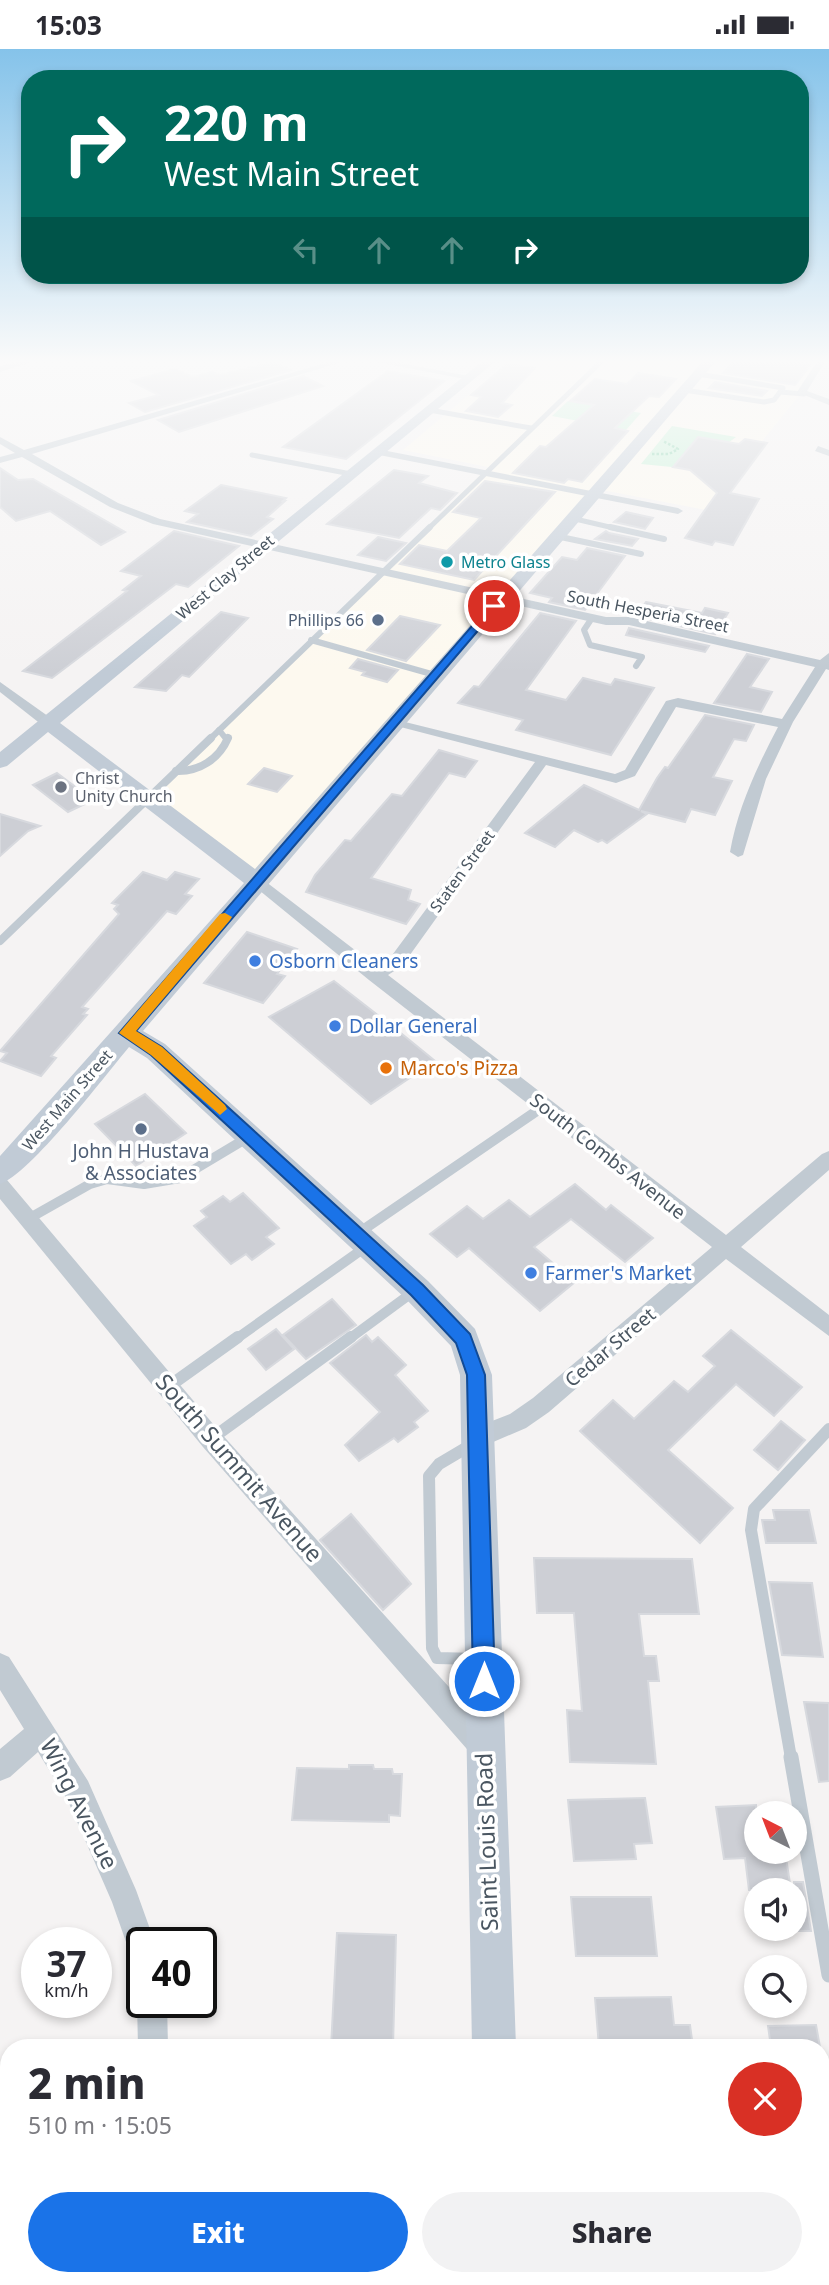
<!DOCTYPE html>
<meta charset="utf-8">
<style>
:root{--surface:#fff;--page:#f2f2f3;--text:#2b2b33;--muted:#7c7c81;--accent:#1a73e8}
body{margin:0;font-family:"Noto Sans",sans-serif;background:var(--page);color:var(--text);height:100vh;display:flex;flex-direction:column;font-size:26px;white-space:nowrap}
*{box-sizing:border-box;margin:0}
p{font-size:23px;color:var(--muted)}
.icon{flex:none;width:38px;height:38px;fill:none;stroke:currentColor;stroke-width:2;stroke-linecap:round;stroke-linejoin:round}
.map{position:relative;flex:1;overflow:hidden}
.details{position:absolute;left:0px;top:1990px;width:830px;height:247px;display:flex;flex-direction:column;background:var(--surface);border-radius:28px 28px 0 0;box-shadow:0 4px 10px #0003}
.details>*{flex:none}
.hud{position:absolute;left:21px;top:21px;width:788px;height:214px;border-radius:28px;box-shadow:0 4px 10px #0003;background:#00695c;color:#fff;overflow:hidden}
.needle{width:46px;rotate:318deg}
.fabs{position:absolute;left:744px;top:1752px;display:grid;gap:14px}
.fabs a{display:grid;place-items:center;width:63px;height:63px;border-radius:50%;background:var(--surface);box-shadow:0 4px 10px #0003;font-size:35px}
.speed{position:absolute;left:21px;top:1878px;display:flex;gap:14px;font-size:35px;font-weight:700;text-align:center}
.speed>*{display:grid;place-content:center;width:91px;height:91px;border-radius:50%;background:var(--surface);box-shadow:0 4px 10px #0003;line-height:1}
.speed small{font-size:18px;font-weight:400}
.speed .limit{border:4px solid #111;border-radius:10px;background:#fff;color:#111}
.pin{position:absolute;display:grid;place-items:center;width:60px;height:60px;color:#fff;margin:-30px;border:4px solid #fff;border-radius:50%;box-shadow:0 2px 7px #0007}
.me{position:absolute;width:77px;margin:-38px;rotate:0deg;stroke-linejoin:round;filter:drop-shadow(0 0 5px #0008)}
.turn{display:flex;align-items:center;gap:24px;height:147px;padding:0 28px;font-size:32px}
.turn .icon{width:91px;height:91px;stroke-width:2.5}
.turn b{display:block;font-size:49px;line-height:60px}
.lanes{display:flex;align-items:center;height:66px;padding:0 28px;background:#0003;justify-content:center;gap:35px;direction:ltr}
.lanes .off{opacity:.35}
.round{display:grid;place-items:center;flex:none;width:74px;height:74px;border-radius:37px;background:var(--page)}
.overview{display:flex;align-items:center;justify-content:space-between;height:119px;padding:0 28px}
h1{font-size:42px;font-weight:800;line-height:52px}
.action{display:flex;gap:14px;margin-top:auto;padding:14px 28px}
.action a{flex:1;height:80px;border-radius:42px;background:var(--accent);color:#fff;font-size:28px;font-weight:800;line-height:80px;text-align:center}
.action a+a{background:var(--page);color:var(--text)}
.status{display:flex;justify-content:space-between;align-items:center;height:49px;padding:0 35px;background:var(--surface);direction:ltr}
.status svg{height:19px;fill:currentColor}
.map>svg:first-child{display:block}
.commercial{fill:#fdf9ef}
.green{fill:#c3f1d5}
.building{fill:#cdcfd5;stroke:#d7d9de;stroke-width:2}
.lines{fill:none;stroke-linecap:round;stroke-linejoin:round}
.path{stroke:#7ad0a6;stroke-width:2.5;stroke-dasharray:2.5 2;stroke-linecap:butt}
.lane-far5{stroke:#c1cad2;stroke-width:5}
.lane-far4{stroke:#c1cad2;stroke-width:6}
.lane-far3{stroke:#c1cad2;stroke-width:8}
.lane-far2{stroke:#c1cad2;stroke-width:10}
.lane-far1{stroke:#c1cad2;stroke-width:12}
.lane{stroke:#c1cad2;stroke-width:15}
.street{fill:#c1cad2;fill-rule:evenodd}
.secondary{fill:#c1cbd6;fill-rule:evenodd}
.route{fill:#1a73e8;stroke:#114b97;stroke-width:2}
.slow{fill:#f59e0b}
.culture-dot{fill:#0f9aa8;stroke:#fff;stroke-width:2.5}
.service-dot{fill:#5c6f8a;stroke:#fff;stroke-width:2.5}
.worship-dot{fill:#6b7280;stroke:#fff;stroke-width:2.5}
.shop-dot{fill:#3f7fe0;stroke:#fff;stroke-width:2.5}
.food-dot{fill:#e8710a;stroke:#fff;stroke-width:2.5}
.labels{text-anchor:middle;stroke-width:7;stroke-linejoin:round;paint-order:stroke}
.far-culture-label{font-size:16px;fill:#0d838f;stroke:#fff;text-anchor:start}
.far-street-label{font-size:16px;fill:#4a5661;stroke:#fff}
.far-service-label{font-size:16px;fill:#4e5e75;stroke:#fff;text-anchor:end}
.far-worship-label{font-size:16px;fill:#5b616d;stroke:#fff;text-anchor:start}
.shop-label{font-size:19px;fill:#366cbe;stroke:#fff;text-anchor:start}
.food-label{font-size:19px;fill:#c56008;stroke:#fff;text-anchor:start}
.service-label{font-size:19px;fill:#4e5e75;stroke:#fff}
.street-label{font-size:19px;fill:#4a5661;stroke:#fff}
.near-street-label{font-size:23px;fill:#4a5661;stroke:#fff}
</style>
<div class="status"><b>15:03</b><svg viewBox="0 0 49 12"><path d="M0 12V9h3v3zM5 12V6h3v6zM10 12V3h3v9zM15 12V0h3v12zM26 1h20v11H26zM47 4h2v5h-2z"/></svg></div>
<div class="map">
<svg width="829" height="2236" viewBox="0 0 829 2236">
<rect width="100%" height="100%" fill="#f5f3f3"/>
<polygon class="commercial" points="510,311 828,311 706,461 597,440 256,832 149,749 488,418 403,401"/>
<g class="green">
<polygon points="568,352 641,364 626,381 552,367"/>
<polygon points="672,377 736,388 728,394 698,388 672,418 641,415"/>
</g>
<g class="building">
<polygon points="734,311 786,311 811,315 795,336 723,324"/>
<polygon points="274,313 291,321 145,363 129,354 159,346 131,332 175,320 193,328 212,323 220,326"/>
<polygon points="507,315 535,319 502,354 512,356 498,368 466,362 481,348 471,346"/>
<polygon points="388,322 444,332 346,410 283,398"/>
<polygon points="638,324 676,330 659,348 649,347 615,379 628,382 582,433 568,430 564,434 513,424 540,397 546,398 594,356 570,352 595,330 627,335"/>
<polygon points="303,327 323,337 179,383 158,371"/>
<polygon points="715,333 767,342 762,347 709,339"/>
<polygon points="698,388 739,395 745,390 767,394 730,444 759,450 733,496 715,492 712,496 685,489 717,444 690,421 673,418"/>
<polygon points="0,419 18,431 33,430 125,483 101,496 50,462 16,472 0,458"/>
<polygon points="394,421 428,427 419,434 457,444 440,461 431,459 399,489 327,475"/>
<polygon points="485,432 555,443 474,531 400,515 419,496 447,502 481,469 453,463"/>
<polygon points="221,436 286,449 283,452 285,452 267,468 273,470 251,487 187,473 198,465 185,462"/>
<polygon points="626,463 653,469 645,480 614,473"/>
<polygon points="174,482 239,497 188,538 176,535 52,629 23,622 127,542 123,541 141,527 121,522"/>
<polygon points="606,482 609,484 638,490 632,497 595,490"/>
<polygon points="378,488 406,494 386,512 358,506"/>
<polygon points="587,499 625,507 585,561 549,553 552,549 530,544 562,508 577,511"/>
<polygon points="646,553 702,564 705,559 728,564 715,585 636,567"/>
<polygon points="221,563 248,569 189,628 182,626 166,642 135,638"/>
<polygon points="540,564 576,572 526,641 566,651 583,629 611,636 615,630 654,639 611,706 516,681 523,671 458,654 474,637 479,638"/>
<polygon points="400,567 440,576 406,612 367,601"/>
<polygon points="629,579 709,597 705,603 626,586"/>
<polygon points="747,605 769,610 750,638 772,643 761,663 714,654"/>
<polygon points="358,610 398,621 387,633 362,626 365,623 350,619"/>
<polygon points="705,666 754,676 746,692 734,690 713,728 732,732 715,766 691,760 685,773 641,762 647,765 607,794 602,791 598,793 574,781 555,798 525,784 584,736 639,761 657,729 665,718 668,719"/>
<polygon points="439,701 477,712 465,728 449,724 371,829 411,841 408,851 420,855 406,875 306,843 315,826 345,791 351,792 392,745 402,747"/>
<polygon points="264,719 292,727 277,743 248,735"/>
<polygon points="57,724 93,751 68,763 33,736"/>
<polygon points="0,765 40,777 28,782 0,807"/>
<polygon points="143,823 167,831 175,823 199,830 185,845 192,847 176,865 167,862 82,958 88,960 83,965 87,966 51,1007 56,1009 41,1027 0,1012 7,1004 0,1002 119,865 114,860 118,856 112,854"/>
<polygon points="247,883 297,900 277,925 285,927 263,954 204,934"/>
<polygon points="334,932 402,985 435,1012 371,1055 269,968"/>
<polygon points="145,1045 186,1084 136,1117 95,1075"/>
<polygon points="575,1135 606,1161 611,1156 653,1189 625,1213 571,1170 534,1198 575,1233 540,1262 469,1199 457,1208 430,1185 467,1157 483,1170 509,1151 530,1168"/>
<polygon points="243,1144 279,1179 266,1188 274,1195 252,1211 246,1205 231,1215 194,1177 207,1168 201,1162 223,1147 230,1153"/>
<polygon points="332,1250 356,1276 306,1310 283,1286"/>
<polygon points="276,1280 294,1300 266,1321 248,1300"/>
<polygon points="731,1281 802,1338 774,1367 736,1335 668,1401 733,1459 700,1494 580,1382 613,1351 634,1370 674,1332 688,1343 715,1317 703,1307"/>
<polygon points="366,1286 372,1293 378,1288 406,1316 395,1326 428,1362 414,1373 418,1378 398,1393 394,1389 359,1412 345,1396 380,1363 330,1314"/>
<polygon points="781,1372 805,1391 778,1421 754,1401"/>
<polygon points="773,1461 809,1461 816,1494 766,1494 762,1471 775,1471"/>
<polygon points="351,1465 411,1535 383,1561 320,1491"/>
<polygon points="534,1509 692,1510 699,1565 639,1565 644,1607 656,1607 659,1632 648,1632 656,1715 570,1713 567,1661 582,1662 574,1564 537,1564"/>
<polygon points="769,1533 812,1534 823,1608 782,1606"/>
<polygon points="804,1653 829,1654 829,1732 819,1733"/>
<polygon points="349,1716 373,1716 374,1720 392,1720 393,1725 402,1725 400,1767 389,1766 389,1773 292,1771 297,1719 349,1720"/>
<polygon points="645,1749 652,1794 634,1795 636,1810 574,1812 568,1751"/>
<polygon points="756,1756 756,1802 785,1802 791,1841 749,1841 745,1809 724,1810 716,1758"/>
<polygon points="794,1833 803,1833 811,1882 794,1882"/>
<polygon points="571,1848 651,1848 657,1907 576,1907"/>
<polygon points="337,1884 396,1886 393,1998 331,1998"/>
<polygon points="671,1948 674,1976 690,1976 693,1998 599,1998 595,1949"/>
<polygon points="816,1976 820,1998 771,1998 768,1977"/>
</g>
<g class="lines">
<polyline class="path" points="652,405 669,405 678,400 663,392"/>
<g class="lane-far5">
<polyline points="684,341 764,353 774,351 783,339 698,325"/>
<polyline points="780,343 804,345"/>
<polyline points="429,361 531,379"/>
<polyline points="252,406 351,425"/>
<polyline points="571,469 618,480"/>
<polyline points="428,480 603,311"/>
</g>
<g class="lane-far4">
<polyline points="610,478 664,490"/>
<polyline points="556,487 641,505"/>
<polyline points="592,569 584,581 590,596 642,608 636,617"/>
<polyline points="311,591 435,626"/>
<polyline points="219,681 227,691"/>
<polyline points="209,691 430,478"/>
</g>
<g class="lane-far3">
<path d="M 176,722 C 199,723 219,710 228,689"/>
<polyline points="0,892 211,689"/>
</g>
<g class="lane-far2">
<polyline points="28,1170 90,1135 107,1130 144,1135 180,1129 247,1089"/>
<polyline points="357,1185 544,1057"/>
<polyline points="236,1290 367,1197"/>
<polyline points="349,1290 413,1243"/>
</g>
<g class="lane-far1">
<polyline points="168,1338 238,1288"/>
<polyline points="211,1390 351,1288"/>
<polyline points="471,1396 439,1415 429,1427 432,1599 437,1609 477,1610"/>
<polyline points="791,1709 751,1481 754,1460 829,1380"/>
</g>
<polyline class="lane" points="791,1708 829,1926"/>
<g class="street">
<polygon points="25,311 38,311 0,323 0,317"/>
<path d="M 336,311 L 349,311 L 32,405 L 118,454 L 160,470 L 606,568 L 629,568 L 820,611 L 829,604 L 829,621 L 826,620 L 793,673 L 766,730 L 743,806 L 738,808 L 730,803 C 738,758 757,718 778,678 L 676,658 L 635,727 L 616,734 L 546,716 L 402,917 L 388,926 L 726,1186 L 822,1105 L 829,1102 L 829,1121 L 741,1198 L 829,1266 L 829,1287 L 726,1210 L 549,1363 L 526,1379 L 477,1400 L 469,1397 L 466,1389 L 469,1381 L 510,1365 L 533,1349 L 712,1198 L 369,931 L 248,832 L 256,827 L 261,829 L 377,918 L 390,909 L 535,713 L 389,675 L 389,669 L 615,725 L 625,721 L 666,652 L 678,649 L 782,670 L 815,618 L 629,576 L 606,576 L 153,475 L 110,458 L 22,408 L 0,414 L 0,408 L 15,404 L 0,395 L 0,388 L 24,401 Z"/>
<polygon points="366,311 384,311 474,328 470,331"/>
<polygon points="818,311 826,311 807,342 829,350 829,356 797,343"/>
<polygon points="818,397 829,401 829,407 815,402"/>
<polygon points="377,400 678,459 683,462 678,465 374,405"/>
<polygon points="0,633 52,670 52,676 42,676 0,643"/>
<polygon points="0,1128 7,1131 219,1382 493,1687 496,1697 493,1707 483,1710 473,1707 203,1398 0,1150"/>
<polygon points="0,1604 9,1608 88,1732 136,1841 155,1894 142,1894 142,1915 132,1910 112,1853 68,1752 38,1703 10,1728 0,1732 0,1700 24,1680 0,1641"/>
<polygon points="141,1942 142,1953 167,1953 168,1998 138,1998 137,1953"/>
<polygon points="106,2228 140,2228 139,2236 105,2236"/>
</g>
<g class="secondary">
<path d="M 484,311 L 497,311 L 60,674 L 255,820 L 704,311 L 717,311 L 143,982 L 165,995 L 428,1232 L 475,1280 L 492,1326 L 516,1998 L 472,1998 L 460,1326 L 451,1297 L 406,1250 L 147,1009 L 129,998 C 105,1027 30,1125 0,1135 L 0,1107 L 244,834 L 48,683 L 7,717 L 0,719 L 0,703 Z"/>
<rect x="478" y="2228" width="50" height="8"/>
</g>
</g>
<linearGradient id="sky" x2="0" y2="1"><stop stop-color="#85c3ea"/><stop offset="0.5" stop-color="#fafafa"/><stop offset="1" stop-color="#fafafa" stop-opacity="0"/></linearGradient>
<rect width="829" height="624" fill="url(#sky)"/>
<polygon class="route" points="491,555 499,557 136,982 162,998 423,1236 470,1285 485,1326 495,1632 492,1640 484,1643 477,1640 473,1632 467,1326 456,1294 411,1246 151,1006 119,984"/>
<polygon class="slow" points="225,864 232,868 230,871 136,982 162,998 225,1056 227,1060 220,1066 151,1006 119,984 220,865"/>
<circle class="culture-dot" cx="447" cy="513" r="7"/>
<g class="service-dot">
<circle cx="378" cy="571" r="7"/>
<circle cx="141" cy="1080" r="7"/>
</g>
<circle class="worship-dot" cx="61" cy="738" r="7"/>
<g class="shop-dot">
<circle cx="255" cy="912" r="7"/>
<circle cx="335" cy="977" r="7"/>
<circle cx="531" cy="1224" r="7"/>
</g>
<circle class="food-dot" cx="386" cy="1019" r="7"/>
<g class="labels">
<g class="far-culture-label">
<text x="461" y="519">Metro Glass</text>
</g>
<g class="far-street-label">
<text transform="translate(225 528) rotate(-40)" y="6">West Clay Street</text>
<text transform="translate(648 562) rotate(11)" y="6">South Hesperia Street</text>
<text transform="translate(462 822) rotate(-54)" y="6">Staten Street</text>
<text transform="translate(67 1051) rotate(-49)" y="6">West Main Street</text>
</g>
<g class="far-service-label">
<text x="364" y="577">Phillips 66</text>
</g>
<g class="far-worship-label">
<text x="75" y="735">Christ<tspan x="75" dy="18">Unity Church</tspan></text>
</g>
<g class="shop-label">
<text x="269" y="919">Osborn Cleaners</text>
<text x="349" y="984">Dollar General</text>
<text x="545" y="1231">Farmer's Market</text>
</g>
<g class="food-label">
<text x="400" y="1026">Marco's Pizza</text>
</g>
<g class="service-label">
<text x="141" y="1109">John H Hustava<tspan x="141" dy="22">&amp; Associates</tspan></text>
</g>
<g class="street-label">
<text transform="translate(608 1107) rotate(38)" y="7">South Combs Avenue</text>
<text transform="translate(610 1298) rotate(-40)" y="7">Cedar Street</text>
</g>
<g class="near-street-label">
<text transform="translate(239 1419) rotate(49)" y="8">South Summit Avenue</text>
<text transform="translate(79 1755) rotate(63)" y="8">Wing Avenue</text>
<text transform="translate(487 1793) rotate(-92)" y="8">Saint Louis Road</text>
</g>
</g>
</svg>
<div class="fabs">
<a><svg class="needle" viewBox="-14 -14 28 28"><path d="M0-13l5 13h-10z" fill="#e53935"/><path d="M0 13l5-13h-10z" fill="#7c7c81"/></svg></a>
<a><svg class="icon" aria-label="sound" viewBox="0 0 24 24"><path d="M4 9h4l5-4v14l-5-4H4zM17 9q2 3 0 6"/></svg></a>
<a><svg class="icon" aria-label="search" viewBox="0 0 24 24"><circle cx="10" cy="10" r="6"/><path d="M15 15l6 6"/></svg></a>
</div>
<div class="speed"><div>37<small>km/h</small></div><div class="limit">40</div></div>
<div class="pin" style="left:494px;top:557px;background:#d93025"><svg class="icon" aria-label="arrive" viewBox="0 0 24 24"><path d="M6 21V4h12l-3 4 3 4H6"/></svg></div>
<svg class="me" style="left:484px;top:1632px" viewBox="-20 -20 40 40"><circle r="17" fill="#1a73e8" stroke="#fff" stroke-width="3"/><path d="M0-11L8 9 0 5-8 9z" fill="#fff"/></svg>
<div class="hud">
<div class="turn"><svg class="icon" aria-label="right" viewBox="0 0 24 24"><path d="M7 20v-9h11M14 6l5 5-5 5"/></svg><div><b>220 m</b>West Main Street</div></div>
<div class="lanes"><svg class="icon off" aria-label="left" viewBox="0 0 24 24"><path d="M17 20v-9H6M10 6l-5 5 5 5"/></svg><svg class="icon off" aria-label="ahead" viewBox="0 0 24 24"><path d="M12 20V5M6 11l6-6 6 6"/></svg><svg class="icon off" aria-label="ahead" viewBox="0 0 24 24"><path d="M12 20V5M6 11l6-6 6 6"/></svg><svg class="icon" aria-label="right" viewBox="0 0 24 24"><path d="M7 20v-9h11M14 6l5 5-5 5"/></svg></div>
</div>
<section class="details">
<div class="overview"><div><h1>2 min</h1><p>510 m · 15:05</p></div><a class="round" style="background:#d93025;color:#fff"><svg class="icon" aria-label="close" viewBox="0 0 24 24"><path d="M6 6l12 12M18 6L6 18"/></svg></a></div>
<div class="action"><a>Exit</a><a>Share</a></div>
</section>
</div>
